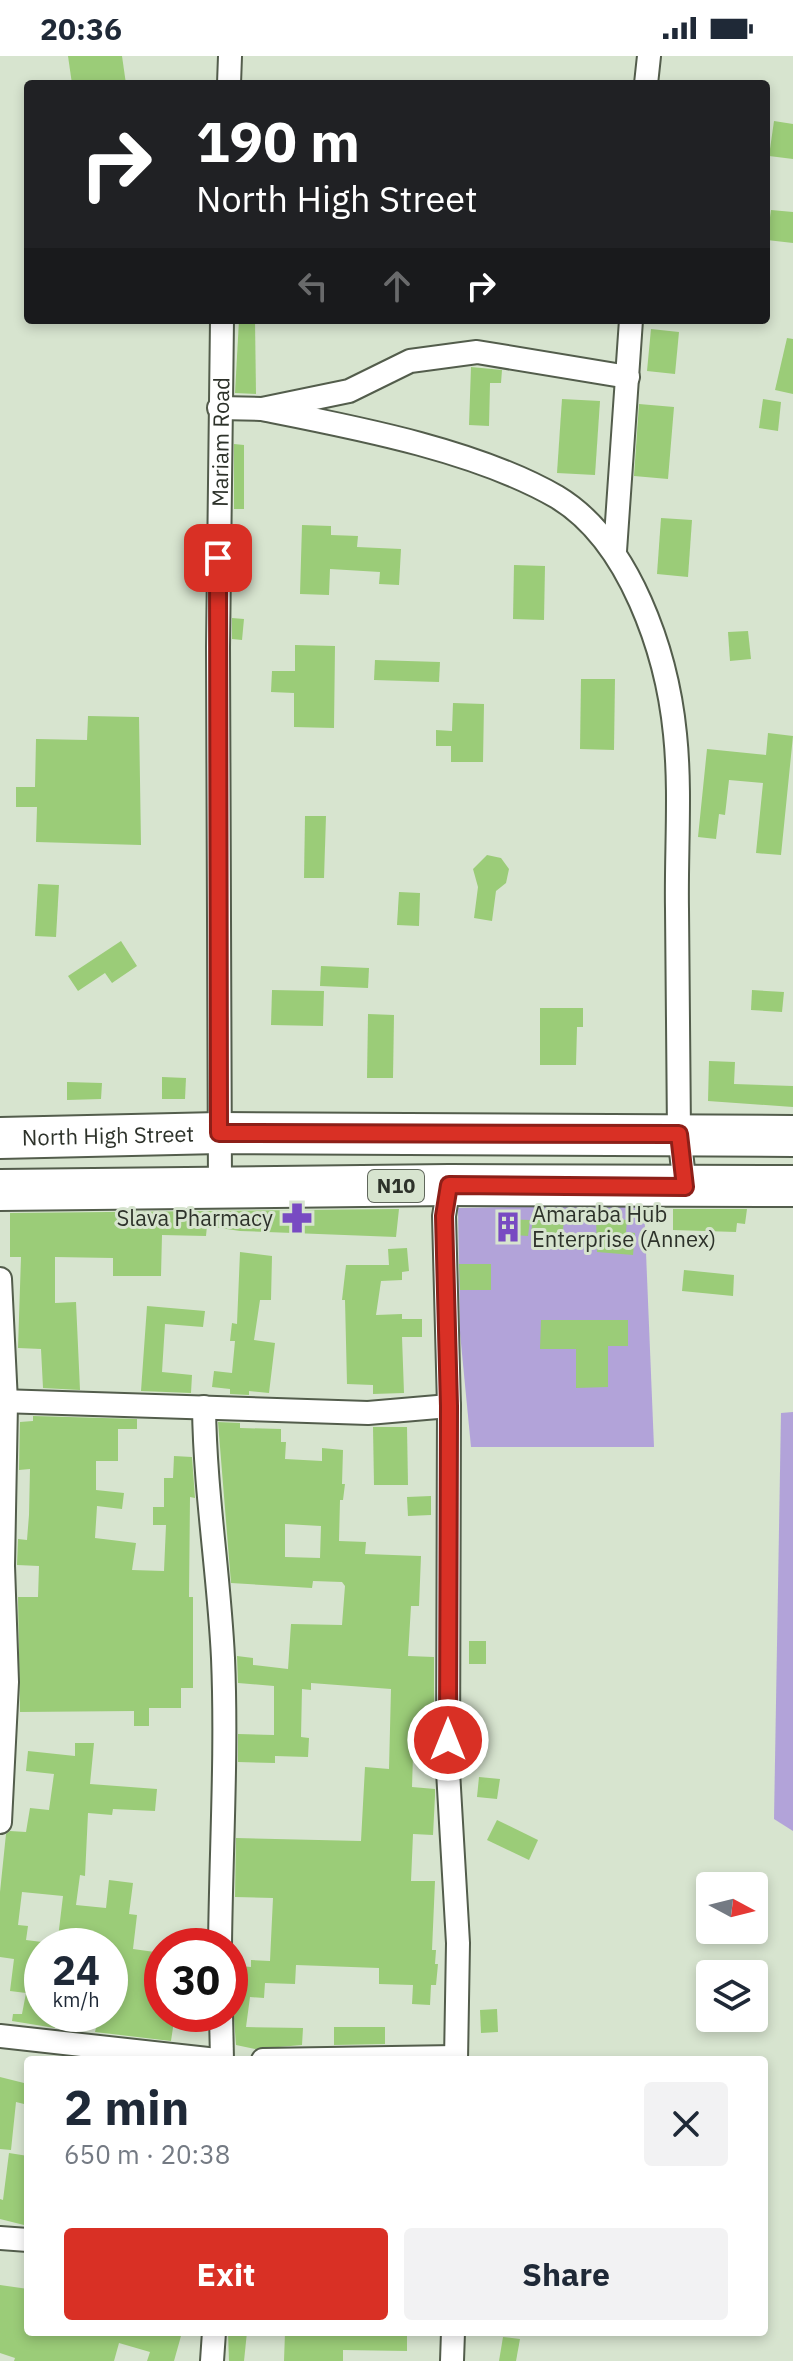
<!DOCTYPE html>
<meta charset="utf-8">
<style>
:root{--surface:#fff;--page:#f2f2f3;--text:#1f2937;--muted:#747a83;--accent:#d93025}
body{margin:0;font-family:"IBM Plex Sans",sans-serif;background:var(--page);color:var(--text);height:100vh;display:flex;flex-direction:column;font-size:30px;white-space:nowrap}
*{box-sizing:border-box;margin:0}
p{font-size:26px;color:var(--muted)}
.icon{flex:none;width:44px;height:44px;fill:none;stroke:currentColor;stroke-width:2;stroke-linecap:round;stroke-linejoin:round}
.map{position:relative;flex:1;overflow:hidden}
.side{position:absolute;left:24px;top:2000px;width:744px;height:280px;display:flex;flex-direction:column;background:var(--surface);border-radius:8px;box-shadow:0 4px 12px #0003}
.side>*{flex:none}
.top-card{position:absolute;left:24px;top:24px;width:746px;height:244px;border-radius:8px;box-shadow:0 4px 12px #0003;background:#202124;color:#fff;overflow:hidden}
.needle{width:52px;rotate:97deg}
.buttons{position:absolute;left:696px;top:1816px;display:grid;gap:16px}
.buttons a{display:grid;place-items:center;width:72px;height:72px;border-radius:8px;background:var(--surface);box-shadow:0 4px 12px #0003;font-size:40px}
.speed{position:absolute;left:24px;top:1872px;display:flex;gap:16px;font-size:40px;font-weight:700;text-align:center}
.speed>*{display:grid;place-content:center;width:104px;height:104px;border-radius:50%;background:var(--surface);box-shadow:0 4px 12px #0003;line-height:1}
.speed small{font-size:20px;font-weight:400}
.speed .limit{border:12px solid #d22;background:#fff;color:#111}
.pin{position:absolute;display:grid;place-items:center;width:68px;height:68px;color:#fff;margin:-34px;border-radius:16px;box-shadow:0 4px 12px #0006}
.me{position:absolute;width:88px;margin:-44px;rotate:0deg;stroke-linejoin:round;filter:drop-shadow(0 0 6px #0008)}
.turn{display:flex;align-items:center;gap:28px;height:168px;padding:0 40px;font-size:36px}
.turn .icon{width:104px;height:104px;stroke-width:2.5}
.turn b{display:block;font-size:56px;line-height:68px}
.lanes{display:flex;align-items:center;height:76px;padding:0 40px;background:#0003;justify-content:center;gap:40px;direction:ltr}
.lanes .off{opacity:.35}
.round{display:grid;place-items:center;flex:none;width:84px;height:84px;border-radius:8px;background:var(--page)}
.head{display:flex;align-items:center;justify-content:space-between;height:136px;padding:0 40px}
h1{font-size:48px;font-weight:700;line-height:60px}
.action{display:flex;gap:16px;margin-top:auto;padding:16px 40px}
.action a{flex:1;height:92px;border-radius:8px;background:var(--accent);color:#fff;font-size:32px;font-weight:700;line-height:92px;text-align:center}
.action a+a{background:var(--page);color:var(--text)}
.status{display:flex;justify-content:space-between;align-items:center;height:56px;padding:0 40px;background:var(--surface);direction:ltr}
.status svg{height:22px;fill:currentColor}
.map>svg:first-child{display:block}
.green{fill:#b2a3d9}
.building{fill:#9bcc78;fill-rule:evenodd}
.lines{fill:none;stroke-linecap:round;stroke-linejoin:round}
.street-casing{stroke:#535d4c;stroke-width:26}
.highway-casing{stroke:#535d4c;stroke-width:44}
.street{stroke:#fff;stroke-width:22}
.highway{stroke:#fff;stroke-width:40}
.route-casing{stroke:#8d1f18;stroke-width:20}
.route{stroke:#d93025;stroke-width:14}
.labels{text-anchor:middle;stroke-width:6;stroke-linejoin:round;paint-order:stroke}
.shield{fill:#d7e4cf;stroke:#60675c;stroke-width:2}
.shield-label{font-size:20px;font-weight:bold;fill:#2d322a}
.street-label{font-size:22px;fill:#2d322a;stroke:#d7e4cf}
.poi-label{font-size:22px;fill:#2d322a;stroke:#d7e4cf;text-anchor:start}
</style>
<div class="status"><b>20:36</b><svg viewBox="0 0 49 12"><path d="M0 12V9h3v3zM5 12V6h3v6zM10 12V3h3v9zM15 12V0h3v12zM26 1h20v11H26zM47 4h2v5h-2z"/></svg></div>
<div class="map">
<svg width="793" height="2305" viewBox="0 0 793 2305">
<rect width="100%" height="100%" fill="#d7e4cf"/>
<g class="green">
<polygon points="644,1148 654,1391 471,1391 460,1277 458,1152"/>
<polygon points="793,1356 793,1775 774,1763 781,1357"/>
</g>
<g class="building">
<polygon points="68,0 122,0 126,28 72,28"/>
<polygon points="774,65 793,68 793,103 769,100"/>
<polygon points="771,154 793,156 793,187 767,184"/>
<polygon points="239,264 255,264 256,338 235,337"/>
<polygon points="651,273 679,276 675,318 647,315"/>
<polygon points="787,282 793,283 793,338 775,334"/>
<polygon points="471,311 502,314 501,327 490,327 489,370 469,369"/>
<polygon points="562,343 600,345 595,419 557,417"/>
<polygon points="763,343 781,346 778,375 759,372"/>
<polygon points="639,348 674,351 668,423 634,420"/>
<polygon points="234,388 244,389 244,453 234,453"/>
<polygon points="661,462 692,464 688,521 657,518"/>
<polygon points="302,469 331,470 331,479 358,480 357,491 401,493 399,529 379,528 380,516 330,513 329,539 300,538"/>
<polygon points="514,509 545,510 544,564 513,563"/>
<polygon points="232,562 244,563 242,584 232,583"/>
<polygon points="748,575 751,603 730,605 728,576"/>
<polygon points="295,589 335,590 334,672 294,671 294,637 271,636 272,615 295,615"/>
<polygon points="375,604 440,606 439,626 374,624"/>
<polygon points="581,623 615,623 614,694 580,693"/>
<polygon points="453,647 484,648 483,706 451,706 451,690 436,690 436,674 452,675"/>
<polygon points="88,660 139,661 141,789 36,786 37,751 16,751 16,731 35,731 36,683 87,684"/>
<polygon points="768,677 793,680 781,799 756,797 763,727 729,724 725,759 719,758 716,783 698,781 707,693 766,699"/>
<polygon points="305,760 326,760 324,822 304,822"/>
<polygon points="487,799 501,802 509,813 506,827 496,835 492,865 474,862 478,831 473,813"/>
<polygon points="38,828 59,829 56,881 35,880"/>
<polygon points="399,836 420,837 419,870 397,869"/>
<polygon points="121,885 137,910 112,927 105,917 78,935 68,920"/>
<polygon points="321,910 369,912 368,932 320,930"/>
<polygon points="272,934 324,935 323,970 271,969"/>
<polygon points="752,934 784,936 782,956 751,954"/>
<polygon points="540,952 583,952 583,971 577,971 576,1009 540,1009"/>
<polygon points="368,958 394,959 393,1022 367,1022"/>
<polygon points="709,1005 735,1006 734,1028 793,1030 793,1051 708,1045"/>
<polygon points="162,1021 186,1022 185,1043 162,1043"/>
<polygon points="67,1026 102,1027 101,1043 67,1044"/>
<polygon points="399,1153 396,1181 240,1175 207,1170 206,1180 162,1179 161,1220 113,1220 113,1202 55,1201 55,1247 76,1246 80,1334 43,1332 41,1293 18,1292 21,1201 10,1201 10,1157"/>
<polygon points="673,1153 747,1153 745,1168 737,1167 736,1176 673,1174"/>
<polygon points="596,1161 627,1164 626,1176 635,1177 633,1199 597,1196"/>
<polygon points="533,1162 564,1165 562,1181 531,1177"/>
<polygon points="502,1163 530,1164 528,1180 502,1178"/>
<polygon points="407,1192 409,1215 402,1216 402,1224 381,1225 376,1259 402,1258 402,1263 422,1263 422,1281 402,1281 404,1337 373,1338 373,1329 347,1328 345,1244 342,1244 346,1209 389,1209 388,1193"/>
<polygon points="240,1196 272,1200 271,1244 260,1244 254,1284 275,1287 269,1337 249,1335 249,1339 230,1338 230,1333 212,1331 214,1315 232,1317 235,1285 230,1285 232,1267 237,1268"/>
<polygon points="459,1208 491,1208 491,1234 460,1234"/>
<polygon points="684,1214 734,1219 733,1240 682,1235"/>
<polygon points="147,1250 205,1255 203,1271 165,1268 162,1316 192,1319 191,1337 141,1335"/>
<polygon points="541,1264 628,1264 628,1290 608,1290 608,1331 576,1332 576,1293 540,1293"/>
<polygon points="33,1360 137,1363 137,1373 118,1373 118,1405 96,1405 96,1434 124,1437 122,1453 97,1450 95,1482 136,1487 132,1514 164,1515 166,1469 153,1469 153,1451 164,1451 164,1422 173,1422 174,1400 192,1401 195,1442 190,1441 189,1541 193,1541 193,1632 181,1632 181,1652 149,1652 149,1670 134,1670 134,1655 20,1656 18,1541 38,1541 39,1510 17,1509 18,1483 27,1484 29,1459 30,1413 19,1414 20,1366 33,1365"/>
<path d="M 218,1366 L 240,1367 L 240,1372 L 281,1373 L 281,1386 L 286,1386 L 285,1403 L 322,1405 L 322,1392 L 343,1394 L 342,1428 L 345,1428 L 343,1444 L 340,1444 L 339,1485 L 366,1486 L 365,1498 L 421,1500 L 419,1550 L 411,1550 L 408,1600 L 434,1601 L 434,1701 L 413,1699 L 412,1731 L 435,1733 L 435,1740 L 433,1779 L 413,1778 L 411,1825 L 435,1825 L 432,1894 L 436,1894 L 435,1908 L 438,1908 L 436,1929 L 431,1929 L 430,1949 L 412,1948 L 413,1929 L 379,1928 L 379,1912 L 296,1909 L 295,1928 L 265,1927 L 264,1942 L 250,1941 L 246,1971 L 303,1972 L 302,1989 L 255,1993 L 236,1989 L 230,1909 L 251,1911 L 251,1904 L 270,1905 L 273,1842 L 235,1841 L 236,1782 L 361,1785 L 365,1711 L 389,1713 L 391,1633 L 311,1627 L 311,1634 L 302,1633 L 301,1681 L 309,1682 L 308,1701 L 275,1700 L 275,1707 L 238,1706 L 238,1678 L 274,1679 L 274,1630 L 238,1627 L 237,1600 L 253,1602 L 253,1609 L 288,1613 L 291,1568 L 342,1569 L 345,1530 L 342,1526 L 313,1525 L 312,1532 L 231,1527 ZM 285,1468 L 321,1470 L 320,1502 L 285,1501 Z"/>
<polygon points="373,1371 407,1371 408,1429 374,1429"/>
<polygon points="431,1440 431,1459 408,1460 407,1441"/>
<rect x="469" y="1585" width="17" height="23"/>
<polygon points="75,1687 94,1687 90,1728 157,1733 155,1755 113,1753 112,1759 88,1757 85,1820 80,1819 76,1849 106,1852 109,1824 133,1827 129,1858 137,1859 133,1893 162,1897 162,1958 175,1958 171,1985 95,1976 99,1958 110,1958 113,1890 57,1890 63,1840 22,1836 18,1869 28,1870 26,1884 42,1886 42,1958 58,1958 55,1972 12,1965 13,1958 22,1958 26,1937 10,1935 14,1903 0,1901 0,1836 6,1778 10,1775 26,1776 30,1752 49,1754 54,1718 26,1715 28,1695 75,1700"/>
<polygon points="479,1721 500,1723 497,1743 477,1741"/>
<polygon points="497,1764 538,1784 529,1804 487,1784"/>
<polygon points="497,1953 498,1976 481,1977 480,1954"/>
<polygon points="334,1971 385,1971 385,1988 334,1989"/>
<polygon points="0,2021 28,2028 28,2049 16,2046 11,2094 0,2093"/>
<polygon points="9,2097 28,2100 28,2170 0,2163 0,2143 3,2144"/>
<polygon points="0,2229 28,2233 28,2276 169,2276 181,2280 174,2305 147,2305 150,2296 119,2287 114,2305 14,2305 15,2302 0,2297"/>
<polygon points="228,2276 247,2276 244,2305 229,2305"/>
<polygon points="285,2276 407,2278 407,2295 343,2294 343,2305 284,2305"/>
<polygon points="503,2281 520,2283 516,2305 499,2305"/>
</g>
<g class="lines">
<g class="street-casing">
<g id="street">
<polyline points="229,28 230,0"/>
<polyline points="646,28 649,0"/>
<polyline points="219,352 262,353 349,335 410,305 477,296 628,321"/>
<path d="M 262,353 C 353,371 476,394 557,441 C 630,485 667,597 675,678 C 681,735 676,796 677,853 C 677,928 678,1003 679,1078 L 685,1131"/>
<polyline points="615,495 631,264"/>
<polyline points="449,1129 444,1160 449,1350 448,1715 458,1887 456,2004"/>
<path id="s1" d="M 220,1132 L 218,591 L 222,264"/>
<polyline points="0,1223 6,1346 3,1510 7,1626 0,1766"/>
<polyline points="0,1345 368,1357 449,1350"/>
<path d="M 204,1351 C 205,1436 219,1518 223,1602 C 227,1698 221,1794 220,1890"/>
<polyline points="221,1958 222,2004"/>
<polyline points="0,1980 217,2004"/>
<polyline points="263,2004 456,2001"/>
<polyline points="0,2182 28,2184"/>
<polyline points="212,2305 214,2276"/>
<polyline points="452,2305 453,2276"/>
</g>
</g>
<g class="highway-casing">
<g id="highway">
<path id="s2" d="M 0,1082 L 219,1077 L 793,1080"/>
<polyline points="0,1134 449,1129 793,1130"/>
</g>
</g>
<use href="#street" class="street"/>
<use href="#highway" class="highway"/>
</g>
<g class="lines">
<g class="route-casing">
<polyline id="route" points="218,502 219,1077 679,1078 685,1131 449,1129 444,1160 449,1350 448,1684"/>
</g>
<use href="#route" class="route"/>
</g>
<defs>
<g id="pharmacy-bare" transform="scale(2.4)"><path d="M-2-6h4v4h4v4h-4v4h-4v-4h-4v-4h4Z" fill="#784ac2" stroke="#d7e4cf" stroke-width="2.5" paint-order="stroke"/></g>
<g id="building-bare" transform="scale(2.4)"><path d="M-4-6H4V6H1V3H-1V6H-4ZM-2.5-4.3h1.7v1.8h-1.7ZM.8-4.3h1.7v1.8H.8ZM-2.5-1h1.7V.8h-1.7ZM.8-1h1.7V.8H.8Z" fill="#784ac2" stroke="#d7e4cf" stroke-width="2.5" paint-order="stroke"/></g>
</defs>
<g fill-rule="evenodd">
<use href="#pharmacy-bare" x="297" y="1162"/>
<use href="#building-bare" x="508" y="1171"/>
</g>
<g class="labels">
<rect class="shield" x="368" y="1114" width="56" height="32" rx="6"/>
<g class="shield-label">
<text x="396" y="1137">N10</text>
</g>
<g class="street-label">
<text dy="8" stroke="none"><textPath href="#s1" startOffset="746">Mariam Road</textPath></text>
<text dy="8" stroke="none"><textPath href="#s2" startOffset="108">North High Street</textPath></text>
</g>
<g class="poi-label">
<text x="532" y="1166">Amaraba Hub<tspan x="532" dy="25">Enterprise (Annex)</tspan></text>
<text x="273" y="1170" text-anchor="end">Slava Pharmacy</text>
</g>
</g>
</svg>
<div class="buttons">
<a><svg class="needle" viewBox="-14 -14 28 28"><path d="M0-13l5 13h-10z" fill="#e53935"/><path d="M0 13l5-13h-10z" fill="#747a83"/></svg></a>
<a><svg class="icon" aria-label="layers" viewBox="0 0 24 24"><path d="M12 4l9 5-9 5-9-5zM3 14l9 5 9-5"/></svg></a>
</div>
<div class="speed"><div>24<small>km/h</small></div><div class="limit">30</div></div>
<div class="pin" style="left:218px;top:502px;background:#d93025"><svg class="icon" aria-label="arrive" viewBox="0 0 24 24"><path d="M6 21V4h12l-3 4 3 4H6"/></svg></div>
<svg class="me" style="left:448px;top:1684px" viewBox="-20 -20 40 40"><circle r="17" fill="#d93025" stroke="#fff" stroke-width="3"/><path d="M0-11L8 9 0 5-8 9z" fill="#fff"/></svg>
<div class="top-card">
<div class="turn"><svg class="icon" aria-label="right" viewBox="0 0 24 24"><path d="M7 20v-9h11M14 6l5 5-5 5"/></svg><div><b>190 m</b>North High Street</div></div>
<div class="lanes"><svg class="icon off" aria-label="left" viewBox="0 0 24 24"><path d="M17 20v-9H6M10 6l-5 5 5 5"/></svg><svg class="icon off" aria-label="ahead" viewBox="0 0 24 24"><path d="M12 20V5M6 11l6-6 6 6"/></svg><svg class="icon" aria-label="right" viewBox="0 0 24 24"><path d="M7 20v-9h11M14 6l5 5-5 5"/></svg></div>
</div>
<section class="side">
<div class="head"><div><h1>2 min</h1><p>650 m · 20:38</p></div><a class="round"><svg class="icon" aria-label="close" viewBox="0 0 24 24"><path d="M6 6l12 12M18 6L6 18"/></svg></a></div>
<div class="action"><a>Exit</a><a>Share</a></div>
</section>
</div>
